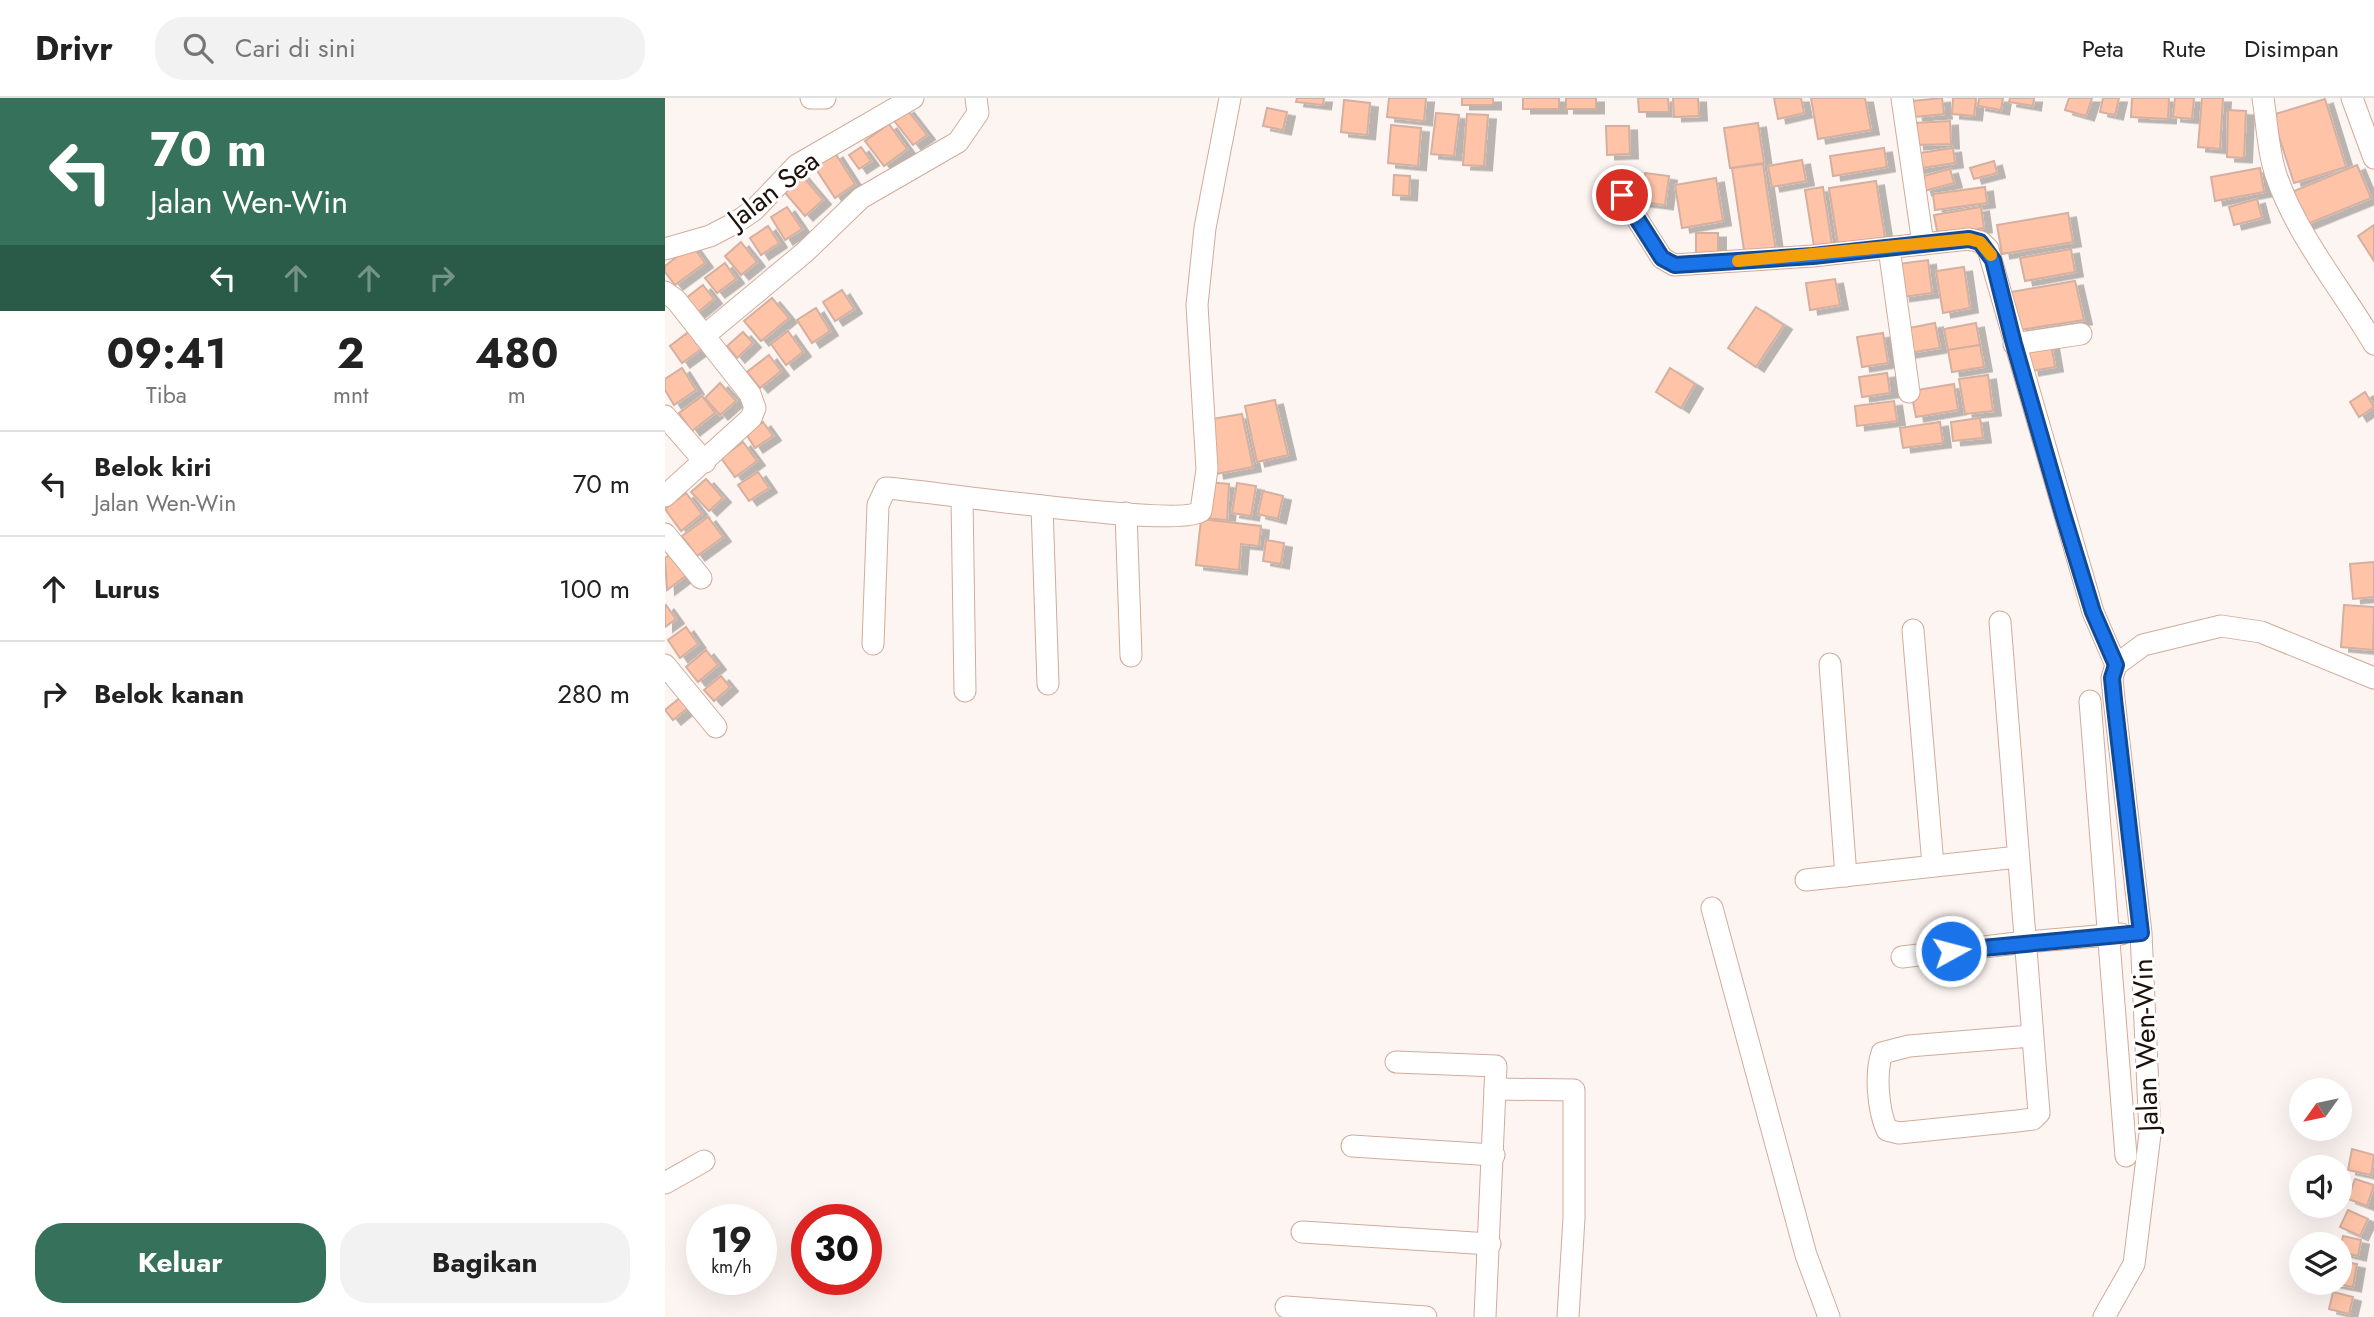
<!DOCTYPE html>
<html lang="id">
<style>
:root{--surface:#fff;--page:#f2f2f2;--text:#222;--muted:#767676;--line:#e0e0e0;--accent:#35715b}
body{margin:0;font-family:Jost,sans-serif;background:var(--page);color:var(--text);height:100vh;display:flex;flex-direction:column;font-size:26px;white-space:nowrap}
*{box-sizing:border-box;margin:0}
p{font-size:23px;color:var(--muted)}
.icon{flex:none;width:38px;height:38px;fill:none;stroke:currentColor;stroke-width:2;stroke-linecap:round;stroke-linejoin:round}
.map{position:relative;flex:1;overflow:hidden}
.drawer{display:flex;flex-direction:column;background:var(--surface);width:665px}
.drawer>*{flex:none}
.banner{background:#35715b;color:#fff;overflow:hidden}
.needle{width:46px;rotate:237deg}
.controls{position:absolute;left:1624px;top:980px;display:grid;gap:14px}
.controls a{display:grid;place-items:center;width:63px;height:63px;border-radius:50%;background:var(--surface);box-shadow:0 7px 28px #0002;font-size:35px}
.speed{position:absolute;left:21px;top:1106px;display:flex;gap:14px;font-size:35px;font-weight:700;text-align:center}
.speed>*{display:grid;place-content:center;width:91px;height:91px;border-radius:50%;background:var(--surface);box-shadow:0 7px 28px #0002;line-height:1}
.speed small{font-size:18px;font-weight:400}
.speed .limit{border:10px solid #d22;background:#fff;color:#111}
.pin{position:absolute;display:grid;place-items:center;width:60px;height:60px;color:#fff;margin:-30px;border:4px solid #fff;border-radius:50%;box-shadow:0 2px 7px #0007}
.me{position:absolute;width:77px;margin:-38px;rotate:83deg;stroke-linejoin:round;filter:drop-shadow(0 0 5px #0008)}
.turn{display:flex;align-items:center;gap:24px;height:147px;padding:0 35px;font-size:32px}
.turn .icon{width:91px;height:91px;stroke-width:2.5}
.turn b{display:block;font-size:49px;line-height:60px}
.lanes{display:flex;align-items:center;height:66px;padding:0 35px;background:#0003;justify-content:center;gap:35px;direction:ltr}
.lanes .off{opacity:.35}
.eta{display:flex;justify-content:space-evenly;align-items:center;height:119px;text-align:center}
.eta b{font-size:42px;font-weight:700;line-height:49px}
.cta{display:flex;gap:14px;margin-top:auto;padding:14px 35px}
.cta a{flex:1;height:80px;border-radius:28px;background:var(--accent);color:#fff;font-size:28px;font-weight:700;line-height:80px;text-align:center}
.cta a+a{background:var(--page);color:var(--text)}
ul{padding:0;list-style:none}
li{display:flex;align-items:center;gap:21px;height:105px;padding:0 35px;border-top:2px solid var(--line)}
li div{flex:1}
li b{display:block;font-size:26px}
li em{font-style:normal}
header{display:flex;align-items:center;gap:42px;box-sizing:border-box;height:98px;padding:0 35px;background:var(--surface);border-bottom:2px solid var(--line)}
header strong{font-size:33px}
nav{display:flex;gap:38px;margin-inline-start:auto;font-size:24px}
.search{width:490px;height:63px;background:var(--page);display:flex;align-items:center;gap:18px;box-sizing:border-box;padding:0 24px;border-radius:28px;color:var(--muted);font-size:26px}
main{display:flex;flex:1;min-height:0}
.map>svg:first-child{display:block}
.building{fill:#ffc4a8;stroke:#d5b0a0;stroke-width:2;filter:url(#shadow)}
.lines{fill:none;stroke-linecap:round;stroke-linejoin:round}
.minor-casing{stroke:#d0ac9b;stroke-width:23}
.minor{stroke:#fff;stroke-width:21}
.route-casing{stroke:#114b97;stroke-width:18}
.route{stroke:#1a73e8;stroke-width:12}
.slow{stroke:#f59e0b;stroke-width:12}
.labels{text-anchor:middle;stroke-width:6;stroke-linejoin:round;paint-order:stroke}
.street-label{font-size:28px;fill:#1d110b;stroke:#fff}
</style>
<header>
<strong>Drivr</strong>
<div class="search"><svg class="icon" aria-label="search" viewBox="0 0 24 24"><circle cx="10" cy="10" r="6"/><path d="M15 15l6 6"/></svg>Cari di sini</div>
<nav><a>Peta</a><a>Rute</a><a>Disimpan</a></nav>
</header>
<main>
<section class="drawer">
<div class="banner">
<div class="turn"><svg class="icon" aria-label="left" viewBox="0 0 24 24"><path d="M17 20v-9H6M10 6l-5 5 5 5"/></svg><div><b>70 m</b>Jalan Wen-Win</div></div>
<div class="lanes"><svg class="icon" aria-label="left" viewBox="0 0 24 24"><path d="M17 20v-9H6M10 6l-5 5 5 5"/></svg><svg class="icon off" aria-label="ahead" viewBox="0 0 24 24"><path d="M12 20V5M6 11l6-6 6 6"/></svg><svg class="icon off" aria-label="ahead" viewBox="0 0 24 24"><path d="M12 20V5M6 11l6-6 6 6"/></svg><svg class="icon off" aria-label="right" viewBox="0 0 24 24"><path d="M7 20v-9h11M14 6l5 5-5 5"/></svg></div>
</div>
<div class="eta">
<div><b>09:41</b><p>Tiba</p></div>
<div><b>2</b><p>mnt</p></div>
<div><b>480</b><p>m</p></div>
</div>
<ul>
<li><svg class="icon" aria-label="left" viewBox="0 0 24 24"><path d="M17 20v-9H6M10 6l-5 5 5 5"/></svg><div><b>Belok kiri</b><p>Jalan Wen-Win</p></div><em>70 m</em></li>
<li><svg class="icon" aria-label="ahead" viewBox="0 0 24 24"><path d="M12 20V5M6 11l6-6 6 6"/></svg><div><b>Lurus</b></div><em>100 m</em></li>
<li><svg class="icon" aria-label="right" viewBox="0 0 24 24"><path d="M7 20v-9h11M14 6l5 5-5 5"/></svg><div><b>Belok kanan</b></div><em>280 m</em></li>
</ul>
<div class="cta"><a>Keluar</a><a>Bagikan</a></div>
</section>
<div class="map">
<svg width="1709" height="1219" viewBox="0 0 1709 1219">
<defs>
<filter id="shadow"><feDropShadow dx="8" dy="4.5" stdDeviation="0" flood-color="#0004"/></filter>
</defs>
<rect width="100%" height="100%" fill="#fdf5f2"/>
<g class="building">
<polygon points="632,0 659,0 658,7 631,4"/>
<polygon points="724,0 761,0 759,23 722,19"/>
<rect x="797" y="0" width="31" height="7"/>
<rect x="858" y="0" width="36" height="11"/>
<rect x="901" y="0" width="30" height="11"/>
<polygon points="973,0 1003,0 1004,14 974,14"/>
<polygon points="1008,0 1033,0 1034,18 1009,19"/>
<polygon points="1109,0 1136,0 1139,15 1113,21"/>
<polygon points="1146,0 1200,0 1206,32 1153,41"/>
<polygon points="1277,0 1279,16 1250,19 1248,3"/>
<polygon points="1288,0 1311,0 1309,18 1287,16"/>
<polygon points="1314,0 1338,0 1336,12 1313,8"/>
<polygon points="1345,0 1369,0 1368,8 1344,4"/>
<polygon points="1404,0 1427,0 1421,18 1400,12"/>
<polygon points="1438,0 1454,0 1450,17 1435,14"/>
<polygon points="1467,0 1504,0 1503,21 1466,19"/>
<polygon points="1510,0 1529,0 1527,21 1508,19"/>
<polygon points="1537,0 1558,0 1555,51 1533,49"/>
<polygon points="1660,1 1681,69 1629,85 1607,17"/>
<polygon points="679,2 705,5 702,37 676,34"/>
<polygon points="241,10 262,37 248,47 227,20"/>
<polygon points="602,10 622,14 618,32 598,28"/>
<polygon points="1563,12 1581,13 1579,60 1562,59"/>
<polygon points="771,15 794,17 789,58 766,56"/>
<polygon points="802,16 823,17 819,68 798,67"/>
<polygon points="1285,23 1286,46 1251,47 1250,25"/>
<polygon points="1093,25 1099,65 1065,70 1059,30"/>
<polygon points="224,26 242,51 219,68 200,43"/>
<polygon points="726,27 756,30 753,68 723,65"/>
<polygon points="941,28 964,28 965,56 942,57"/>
<polygon points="196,49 206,63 194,71 184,57"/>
<polygon points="1219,50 1222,69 1168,78 1165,58"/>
<polygon points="1288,50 1290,65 1250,71 1248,56"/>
<polygon points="170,55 190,86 170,100 149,68"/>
<polygon points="1137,62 1141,83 1107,89 1103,68"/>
<polygon points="1329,63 1332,75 1309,81 1305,70"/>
<polygon points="1098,66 1111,154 1080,159 1067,70"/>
<polygon points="1692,67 1706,100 1635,129 1622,96"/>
<polygon points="1595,70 1599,94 1550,103 1546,79"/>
<polygon points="1285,71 1289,85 1259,93 1255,79"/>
<polygon points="135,75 158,102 140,118 117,91"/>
<polygon points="980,75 1004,78 1000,107 976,104"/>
<polygon points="729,77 745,78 744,98 728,97"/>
<polygon points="1051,80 1058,123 1017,130 1010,87"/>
<polygon points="1211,83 1220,140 1173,147 1164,90"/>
<polygon points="1158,89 1168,153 1150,155 1140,92"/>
<polygon points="1320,89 1322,105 1270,112 1268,96"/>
<polygon points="1592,101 1597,120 1569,127 1564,109"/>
<polygon points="122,109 137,131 120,142 106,119"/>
<polygon points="1316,109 1319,130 1273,138 1269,117"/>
<polygon points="1403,115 1408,144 1337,156 1332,127"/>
<polygon points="1709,127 1709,163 1693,138"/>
<polygon points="103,128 114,145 96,157 85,140"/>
<polygon points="1031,135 1053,135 1053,159 1031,158"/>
<polygon points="76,144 92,164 76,177 60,158"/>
<polygon points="27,147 40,165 10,187 0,174 0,168"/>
<polygon points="1406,151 1410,174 1360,183 1355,160"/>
<polygon points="1263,162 1267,195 1237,199 1233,166"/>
<polygon points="60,165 71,181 52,195 40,180"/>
<polygon points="1299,169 1305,210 1278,215 1271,173"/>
<polygon points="1170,181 1175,207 1145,212 1141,185"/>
<polygon points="1410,183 1419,222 1354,232 1346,194"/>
<polygon points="38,187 49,201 32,215 20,201"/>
<polygon points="177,192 189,211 170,223 158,204"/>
<polygon points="107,200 124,220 96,243 79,223"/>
<polygon points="1091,209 1119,227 1091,269 1063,250"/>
<polygon points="151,210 165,233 147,245 132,222"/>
<polygon points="1270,225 1275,250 1243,255 1239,231"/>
<polygon points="1311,225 1315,247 1283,252 1279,231"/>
<polygon points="26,232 39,249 17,265 5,248"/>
<polygon points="123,233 138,254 121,267 106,246"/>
<polygon points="78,234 88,245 72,260 62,248"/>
<polygon points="1218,235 1223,265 1197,269 1192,239"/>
<polygon points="1386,246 1390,269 1366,273 1362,250"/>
<polygon points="1315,247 1319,269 1287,274 1283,252"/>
<polygon points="104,257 116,273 95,290 82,274"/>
<polygon points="17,270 31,292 9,307 0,292 0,281"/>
<polygon points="1005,270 1030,286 1016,310 991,294"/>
<polygon points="1222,275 1225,295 1197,299 1194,279"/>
<polygon points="1323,277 1328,313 1300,316 1294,281"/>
<polygon points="55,285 71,303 55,317 40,300"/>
<polygon points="1289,286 1293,312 1251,319 1246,293"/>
<polygon points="1700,294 1709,309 1694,319 1685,304"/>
<polygon points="37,298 50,315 27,333 14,315"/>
<polygon points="610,302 623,357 592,364 580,308"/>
<polygon points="1229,303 1232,323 1192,328 1190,308"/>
<polygon points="577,316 588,369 551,376 541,322"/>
<polygon points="1315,320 1318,340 1288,343 1286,324"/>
<polygon points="98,324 108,338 90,350 81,336"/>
<polygon points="1275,324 1278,345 1238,350 1235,330"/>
<polygon points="78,344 92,363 70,379 56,360"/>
<polygon points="93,374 104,390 84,403 73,387"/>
<polygon points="41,381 58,400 44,413 26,394"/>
<polygon points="543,384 564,386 562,422 540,420"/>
<polygon points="572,385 591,388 586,418 567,415"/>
<polygon points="598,393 618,398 613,421 593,416"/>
<polygon points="21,395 37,416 16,433 0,411"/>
<polygon points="43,419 58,439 32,458 17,438"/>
<polygon points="536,421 596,428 594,448 576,446 574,472 531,467"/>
<polygon points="601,442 619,445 616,466 598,463"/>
<polygon points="6,456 22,477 2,492 0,460"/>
<polygon points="1709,464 1709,499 1688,501 1685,466"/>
<polygon points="1,507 11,521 0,529 0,508"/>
<polygon points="1679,507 1709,509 1708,552 1676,549"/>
<polygon points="21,529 33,546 15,560 3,542"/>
<polygon points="41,552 53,567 33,584 21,569"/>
<polygon points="56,578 65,589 49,603 39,592"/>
<polygon points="16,599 24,609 8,622 0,612"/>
<polygon points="1687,1051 1709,1057 1706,1077 1683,1072"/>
<polygon points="1690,1081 1709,1087 1702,1108 1683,1101"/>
<polygon points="1683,1112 1703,1121 1695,1138 1675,1129"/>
<polygon points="1678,1138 1696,1142 1693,1158 1675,1154"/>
<polygon points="1675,1163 1692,1166 1688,1189 1667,1185 1675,1185"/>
<polygon points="1668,1194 1688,1199 1684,1216 1664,1211"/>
</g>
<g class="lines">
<g class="minor-casing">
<g id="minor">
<polyline points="146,0 160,0"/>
<polyline points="1237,0 1258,146"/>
<path d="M 1598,0 C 1602,25 1603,55 1612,80 C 1634,141 1676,190 1709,246"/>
<polyline points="1687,0 1709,60"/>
<polyline points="957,97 997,160 1009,167 1148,158 1304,141 1316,144 1323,151 1428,514 1451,567"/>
<polyline points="1224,150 1244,294"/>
<polyline points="0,151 45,138 70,125 89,112 132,67 248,0"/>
<polyline points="0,194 11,202 85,296 90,310 86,320 0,398"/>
<polyline points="39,238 140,154 196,100 293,44 313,15 311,0"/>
<polyline points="1349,246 1416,236"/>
<polyline points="0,318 40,364"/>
<polyline points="297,400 300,593"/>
<polyline points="377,408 383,586"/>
<polyline points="461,415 466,558"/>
<polyline points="0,436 36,480"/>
<path d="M 1335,524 L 1374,1015 L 1368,1021 L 1352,1023 L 1234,1035 L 1222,1032 C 1213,1012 1210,976 1217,955 L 1244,948 L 1366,938"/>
<polyline points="1248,532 1268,767"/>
<path d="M 208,546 L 213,407 L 221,390 C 267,393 513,431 536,413 L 542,371 L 532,207 L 540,130 L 565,0"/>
<polyline points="1165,566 1181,778"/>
<polyline points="0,567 51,629"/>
<polyline points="1425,603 1461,1058"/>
<polyline points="1141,782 1353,759"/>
<polyline points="1047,810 1141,1157 1164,1219"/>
<polyline points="1237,859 1360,844 1456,836"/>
<polyline points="731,964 831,968 820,1219"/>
<polyline points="830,991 909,992 909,1120 903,1219"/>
<polyline points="687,1048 829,1057"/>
<polyline points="0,1085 39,1063"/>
<polyline points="637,1134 825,1146"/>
<polyline points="621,1209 761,1219"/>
<polyline points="1439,1219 1469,1166 1485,1036 1476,835 1449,601 1447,580 1451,567 1478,547 1556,528 1596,534 1709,580"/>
</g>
</g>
<use href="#minor" class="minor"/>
</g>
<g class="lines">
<g class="route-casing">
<polyline id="route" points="957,97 997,160 1010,167 1148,158 1304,141 1315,144 1328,162 1349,246 1398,416 1428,514 1451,567 1447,580 1449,601 1476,835 1286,853"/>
</g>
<use href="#route" class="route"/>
<polyline class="slow" points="1073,163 1304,141 1315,144 1326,157"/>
</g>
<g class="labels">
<g class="street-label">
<text transform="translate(108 91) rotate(-38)" y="10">Jalan Sea</text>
<text transform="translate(1480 947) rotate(-92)" y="10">Jalan Wen-Win</text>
</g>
</g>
</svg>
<div class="controls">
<a><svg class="needle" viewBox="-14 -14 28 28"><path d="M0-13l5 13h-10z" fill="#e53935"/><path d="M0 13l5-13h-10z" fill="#767676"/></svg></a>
<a><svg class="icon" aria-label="sound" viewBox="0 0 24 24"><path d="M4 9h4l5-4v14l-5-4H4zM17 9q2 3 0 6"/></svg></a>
<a><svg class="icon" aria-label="layers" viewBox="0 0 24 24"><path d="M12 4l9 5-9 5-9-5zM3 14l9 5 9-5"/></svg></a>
</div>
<div class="speed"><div>19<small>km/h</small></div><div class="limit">30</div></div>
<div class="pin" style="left:957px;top:97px;background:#d93025"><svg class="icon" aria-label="arrive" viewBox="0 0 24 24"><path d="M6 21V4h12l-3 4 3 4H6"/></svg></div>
<svg class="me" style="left:1286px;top:853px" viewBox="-20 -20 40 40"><circle r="17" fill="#1a73e8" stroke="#fff" stroke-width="3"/><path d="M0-11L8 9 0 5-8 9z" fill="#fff"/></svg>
</div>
</main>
